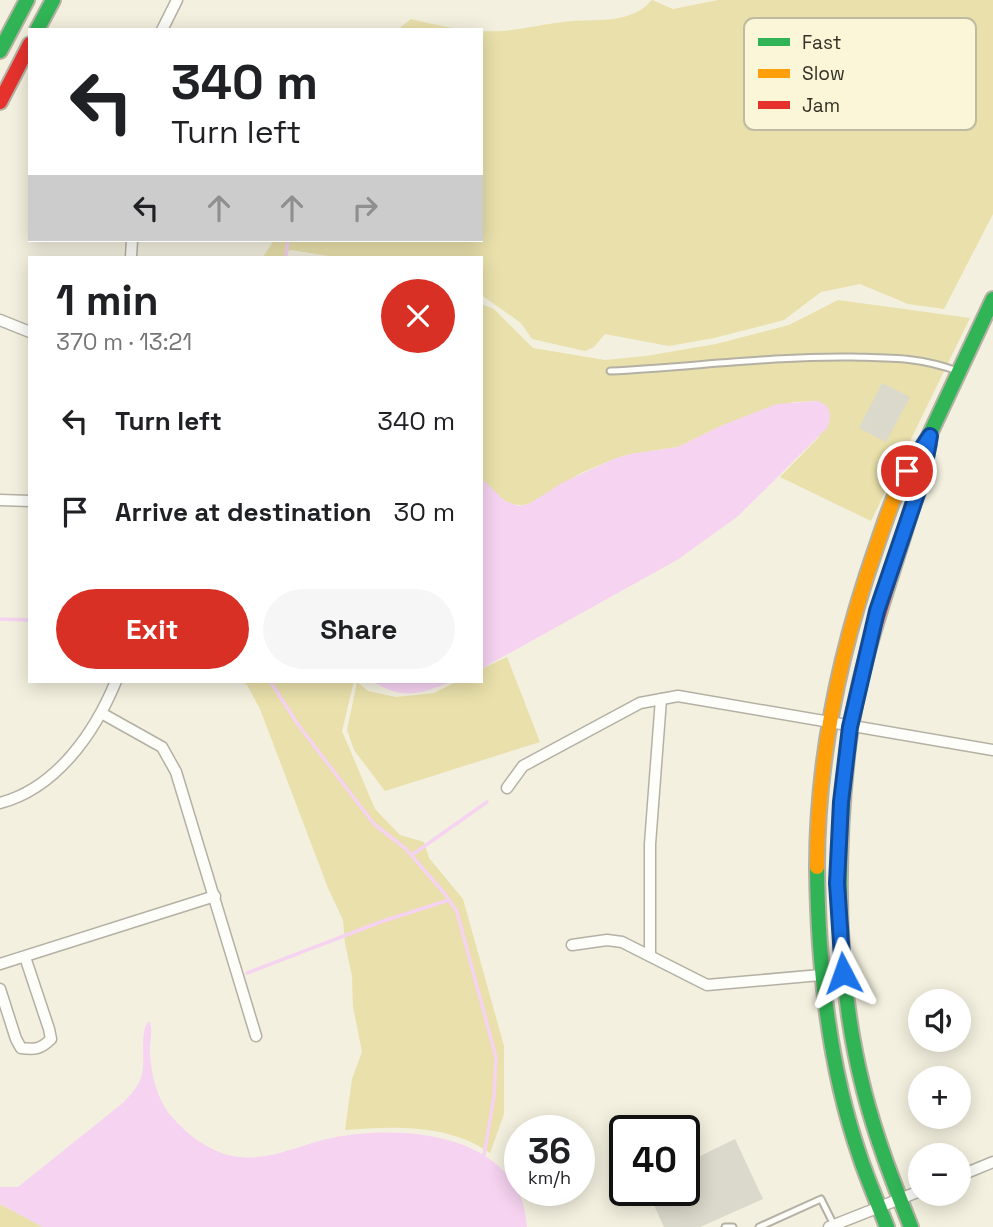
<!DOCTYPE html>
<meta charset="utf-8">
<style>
:root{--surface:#fff;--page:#f6f6f6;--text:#202124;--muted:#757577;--accent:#d93025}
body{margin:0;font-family:"Space Grotesk",sans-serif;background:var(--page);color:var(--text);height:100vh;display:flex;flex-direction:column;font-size:26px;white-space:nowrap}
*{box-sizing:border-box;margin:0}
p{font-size:23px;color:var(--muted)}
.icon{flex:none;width:38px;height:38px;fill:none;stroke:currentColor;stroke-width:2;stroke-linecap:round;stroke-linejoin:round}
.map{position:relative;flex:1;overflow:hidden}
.sheet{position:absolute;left:28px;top:256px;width:455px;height:427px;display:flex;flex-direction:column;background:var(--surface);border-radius:0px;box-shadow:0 4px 18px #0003}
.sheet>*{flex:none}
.top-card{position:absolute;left:28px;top:28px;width:455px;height:214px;border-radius:0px;box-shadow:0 4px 18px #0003;background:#fff;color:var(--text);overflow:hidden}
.controls{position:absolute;left:908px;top:989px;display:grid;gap:14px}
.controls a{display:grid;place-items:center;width:63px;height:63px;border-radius:50%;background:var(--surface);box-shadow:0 4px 18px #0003;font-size:35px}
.speed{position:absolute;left:504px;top:1115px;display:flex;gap:14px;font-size:35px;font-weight:700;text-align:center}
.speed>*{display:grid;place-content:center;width:91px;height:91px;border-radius:50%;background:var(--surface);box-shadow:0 4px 18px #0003;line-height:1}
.speed small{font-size:18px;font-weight:400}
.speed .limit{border:4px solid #111;border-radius:10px;background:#fff;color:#111}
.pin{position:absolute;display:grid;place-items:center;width:60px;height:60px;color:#fff;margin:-30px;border:4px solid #fff;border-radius:50%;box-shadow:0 2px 7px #0007}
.me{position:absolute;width:77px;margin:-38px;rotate:356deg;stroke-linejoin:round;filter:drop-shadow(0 0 5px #0008)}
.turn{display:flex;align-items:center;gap:24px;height:147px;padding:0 28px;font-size:32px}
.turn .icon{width:91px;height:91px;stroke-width:2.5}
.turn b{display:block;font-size:49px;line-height:60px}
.lanes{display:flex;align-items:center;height:66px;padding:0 28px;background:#0003;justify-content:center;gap:35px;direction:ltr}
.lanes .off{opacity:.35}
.round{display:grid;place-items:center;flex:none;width:74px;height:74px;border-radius:37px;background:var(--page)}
.headline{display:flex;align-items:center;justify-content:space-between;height:119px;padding:0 28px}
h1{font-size:42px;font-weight:600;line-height:52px}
.button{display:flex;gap:14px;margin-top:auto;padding:14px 28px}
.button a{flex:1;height:80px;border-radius:42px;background:var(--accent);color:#fff;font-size:28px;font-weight:600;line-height:80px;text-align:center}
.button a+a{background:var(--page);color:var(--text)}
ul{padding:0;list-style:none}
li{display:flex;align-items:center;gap:21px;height:91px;padding:0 28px}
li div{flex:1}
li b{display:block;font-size:26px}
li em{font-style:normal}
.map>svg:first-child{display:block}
.green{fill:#e9e0ab}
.water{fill:#f6d3f1}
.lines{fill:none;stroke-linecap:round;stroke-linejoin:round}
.stream{stroke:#f6d3f1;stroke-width:3.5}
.building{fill:#dbd9cb}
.lane-casing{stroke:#b4b1a4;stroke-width:9}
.street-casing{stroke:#b4b1a4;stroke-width:13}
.fast-casing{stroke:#b4b1a4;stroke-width:18}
.slow-casing{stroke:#b4b1a4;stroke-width:18}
.jam-casing{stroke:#b4b1a4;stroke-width:18}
.lane{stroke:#fdfdfa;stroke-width:5}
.street{stroke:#fdfdfa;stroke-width:10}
.fast{stroke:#30b455;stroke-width:14}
.slow{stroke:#ff9f0a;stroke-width:14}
.jam{stroke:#e5322d;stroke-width:14}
.route-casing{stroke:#114b97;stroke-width:18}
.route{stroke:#1a73e8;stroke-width:12}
.key{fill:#fbf6d7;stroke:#bfbba2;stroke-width:2}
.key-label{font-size:19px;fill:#333126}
</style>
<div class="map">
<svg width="993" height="1227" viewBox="0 0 993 1227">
<rect width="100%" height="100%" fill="#f3f0df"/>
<g class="green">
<path d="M 652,0 L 673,9 L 718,0 L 993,0 L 993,214 L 944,309 L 908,304 L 860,284 L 821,292 L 784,320 L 714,338 L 669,346 L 605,334 L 594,347 L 585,351 L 532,339 L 521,323 L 484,297 L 481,294 L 481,257 L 335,257 L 291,250 L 287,251 L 284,257 L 263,257 L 274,240 L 481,240 L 481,30 L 397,30 L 411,19 C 439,26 472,33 502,31 C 525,29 548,23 571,21 C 600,19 631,24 652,0 Z"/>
<path d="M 838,300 L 970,318 L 871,521 L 780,477 L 819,437 L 818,401 L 793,402 L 723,425 L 678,447 L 630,454 L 614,459 L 581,473 L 529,504 C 506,509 495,493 481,478 L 481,304 L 494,309 L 533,348 L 605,360 L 646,356 L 716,344 L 789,325 Z"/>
<polygon points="507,657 540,742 385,791 354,750 347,730 357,682 368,691 396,697 434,693 458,681 481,681 481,669"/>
<path d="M 242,681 L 354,681 L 342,731 L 375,809 L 400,835 L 424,842 L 429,858 L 463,899 L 504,1046 L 504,1114 L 490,1153 C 450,1124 392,1126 345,1130 L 352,1079 L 362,1052 L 353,1007 L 352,976 L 345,943 L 343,920 L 328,888 L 260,709 L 247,685 Z"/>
<polygon points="0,1204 43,1227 0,1227"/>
</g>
<g class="water">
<path d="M 817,401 C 832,405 832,417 827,428 L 737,517 L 677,560 L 481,669 L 481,478 L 505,501 L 519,506 L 529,504 L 562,483 L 614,459 L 630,454 L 678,447 L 723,425 L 777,404 Z"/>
<path d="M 371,681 L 453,681 C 419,694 406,701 371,681 Z"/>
<path d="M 149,1021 C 154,1030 149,1042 150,1052 C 151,1074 157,1100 172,1117 C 188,1135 208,1151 233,1156 C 270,1163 301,1143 336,1137 C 397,1126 497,1131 522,1201 C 525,1209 526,1219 527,1227 L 43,1227 L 0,1204 L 0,1187 L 18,1187 L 124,1102 C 131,1094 138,1087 141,1078 C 147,1061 138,1033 149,1021 Z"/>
</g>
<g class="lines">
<g class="stream">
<polyline points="286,257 288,240"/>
<polyline points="0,619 30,620"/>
<polyline points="270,681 299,726 374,824 406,849 445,894 457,912 496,1057 494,1097 484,1155"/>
<polyline points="412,855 487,802"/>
<polyline points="247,973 383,921 449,900"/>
</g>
</g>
<g class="building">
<polygon points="882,383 910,397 886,442 859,428"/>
<polygon points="735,1139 763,1199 700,1227 664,1227 647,1190 684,1190 684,1164"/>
</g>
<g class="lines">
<g class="lane-casing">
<g id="lane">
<path d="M 610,371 C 691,367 771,356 852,357 C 891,358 920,357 957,371"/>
<polyline points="725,1227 733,1227"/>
<polyline points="759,1227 821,1199 834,1225"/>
</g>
</g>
<g class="street-casing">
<g id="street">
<polyline points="162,30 177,0"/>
<polyline points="131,257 132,240"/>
<polyline points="0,320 30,332"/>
<polyline points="0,500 30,501"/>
<polyline points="103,714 162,747 176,772 256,1036"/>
<polyline points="507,788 523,766 640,703 678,696 993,750"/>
<path d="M 0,803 C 57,788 95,732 116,681"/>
<polyline points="572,945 607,940 622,942 707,985 843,973"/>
<polyline points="650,956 650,844 661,699"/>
<polyline points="0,964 215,896"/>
<path d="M 0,989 L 16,1039 L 21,1048 C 35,1050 41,1049 51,1039 L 49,1029 L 25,957"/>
<polyline points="959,1176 993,1162"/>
<polyline points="829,1227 920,1191"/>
</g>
</g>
<g class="fast-casing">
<g id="fast">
<polyline points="37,30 53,0"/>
<polyline points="0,51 27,0"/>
<polyline points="914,460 928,438 993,299"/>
<path d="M 848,748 C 835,862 835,979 864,1091 C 876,1138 893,1182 911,1227"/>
<path d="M 817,867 C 818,965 828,1065 860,1157 C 868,1181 878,1204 887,1227"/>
</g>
</g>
<g class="slow-casing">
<path id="slow" d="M 817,867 C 817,759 840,651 876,548 C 886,519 896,486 914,460"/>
</g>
<g class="jam-casing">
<g id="jam">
<polyline points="0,102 30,44"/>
<path d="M 848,748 C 861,642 906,547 929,444"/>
</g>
</g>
<use href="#lane" class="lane"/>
<use href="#street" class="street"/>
<use href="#fast" class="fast"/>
<use href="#slow" class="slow"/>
<use href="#jam" class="jam"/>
</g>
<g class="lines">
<g class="route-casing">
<polyline id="route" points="843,973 837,883 841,802 850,727 877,611 922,479 930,436 907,471"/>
</g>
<use href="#route" class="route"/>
</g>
<rect x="744" y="18" width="232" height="112" rx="10" class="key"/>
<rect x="758" y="38" width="32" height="8" fill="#30b455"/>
<rect x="758" y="69" width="32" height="9" fill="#ff9f0a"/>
<rect x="758" y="101" width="32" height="8" fill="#e5322d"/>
<g class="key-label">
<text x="802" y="49">Fast</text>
<text x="802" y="80">Slow</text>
<text x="802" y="112">Jam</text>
</g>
</svg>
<div class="controls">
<a><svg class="icon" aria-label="sound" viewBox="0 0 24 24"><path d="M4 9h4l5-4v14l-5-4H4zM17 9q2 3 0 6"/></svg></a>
<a>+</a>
<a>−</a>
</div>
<div class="speed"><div>36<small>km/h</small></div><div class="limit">40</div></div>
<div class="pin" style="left:907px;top:471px;background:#d93025"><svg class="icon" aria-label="arrive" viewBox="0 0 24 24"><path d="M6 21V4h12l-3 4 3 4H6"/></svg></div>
<svg class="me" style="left:843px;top:973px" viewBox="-20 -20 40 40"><path d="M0-17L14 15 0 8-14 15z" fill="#1a73e8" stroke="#fff" stroke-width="4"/></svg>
<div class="top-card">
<div class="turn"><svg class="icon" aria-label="left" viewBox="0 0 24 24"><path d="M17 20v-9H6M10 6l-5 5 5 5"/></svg><div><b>340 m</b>Turn left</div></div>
<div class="lanes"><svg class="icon" aria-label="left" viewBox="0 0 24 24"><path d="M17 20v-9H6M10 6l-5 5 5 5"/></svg><svg class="icon off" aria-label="ahead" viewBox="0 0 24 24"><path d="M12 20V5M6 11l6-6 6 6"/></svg><svg class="icon off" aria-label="ahead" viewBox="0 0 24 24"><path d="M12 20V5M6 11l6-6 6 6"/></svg><svg class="icon off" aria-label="right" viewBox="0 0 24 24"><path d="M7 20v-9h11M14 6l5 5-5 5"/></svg></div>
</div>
<section class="sheet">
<div class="headline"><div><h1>1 min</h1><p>370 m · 13:21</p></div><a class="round" style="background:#d93025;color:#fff"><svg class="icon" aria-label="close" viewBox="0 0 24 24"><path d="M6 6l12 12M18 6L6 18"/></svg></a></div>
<ul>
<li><svg class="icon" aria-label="left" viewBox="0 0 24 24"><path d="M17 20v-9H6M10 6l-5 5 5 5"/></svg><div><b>Turn left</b></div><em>340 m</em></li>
<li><svg class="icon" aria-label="arrive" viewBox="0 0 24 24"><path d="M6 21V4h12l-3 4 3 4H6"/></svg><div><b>Arrive at destination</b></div><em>30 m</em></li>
</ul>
<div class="button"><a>Exit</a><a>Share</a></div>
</section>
</div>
